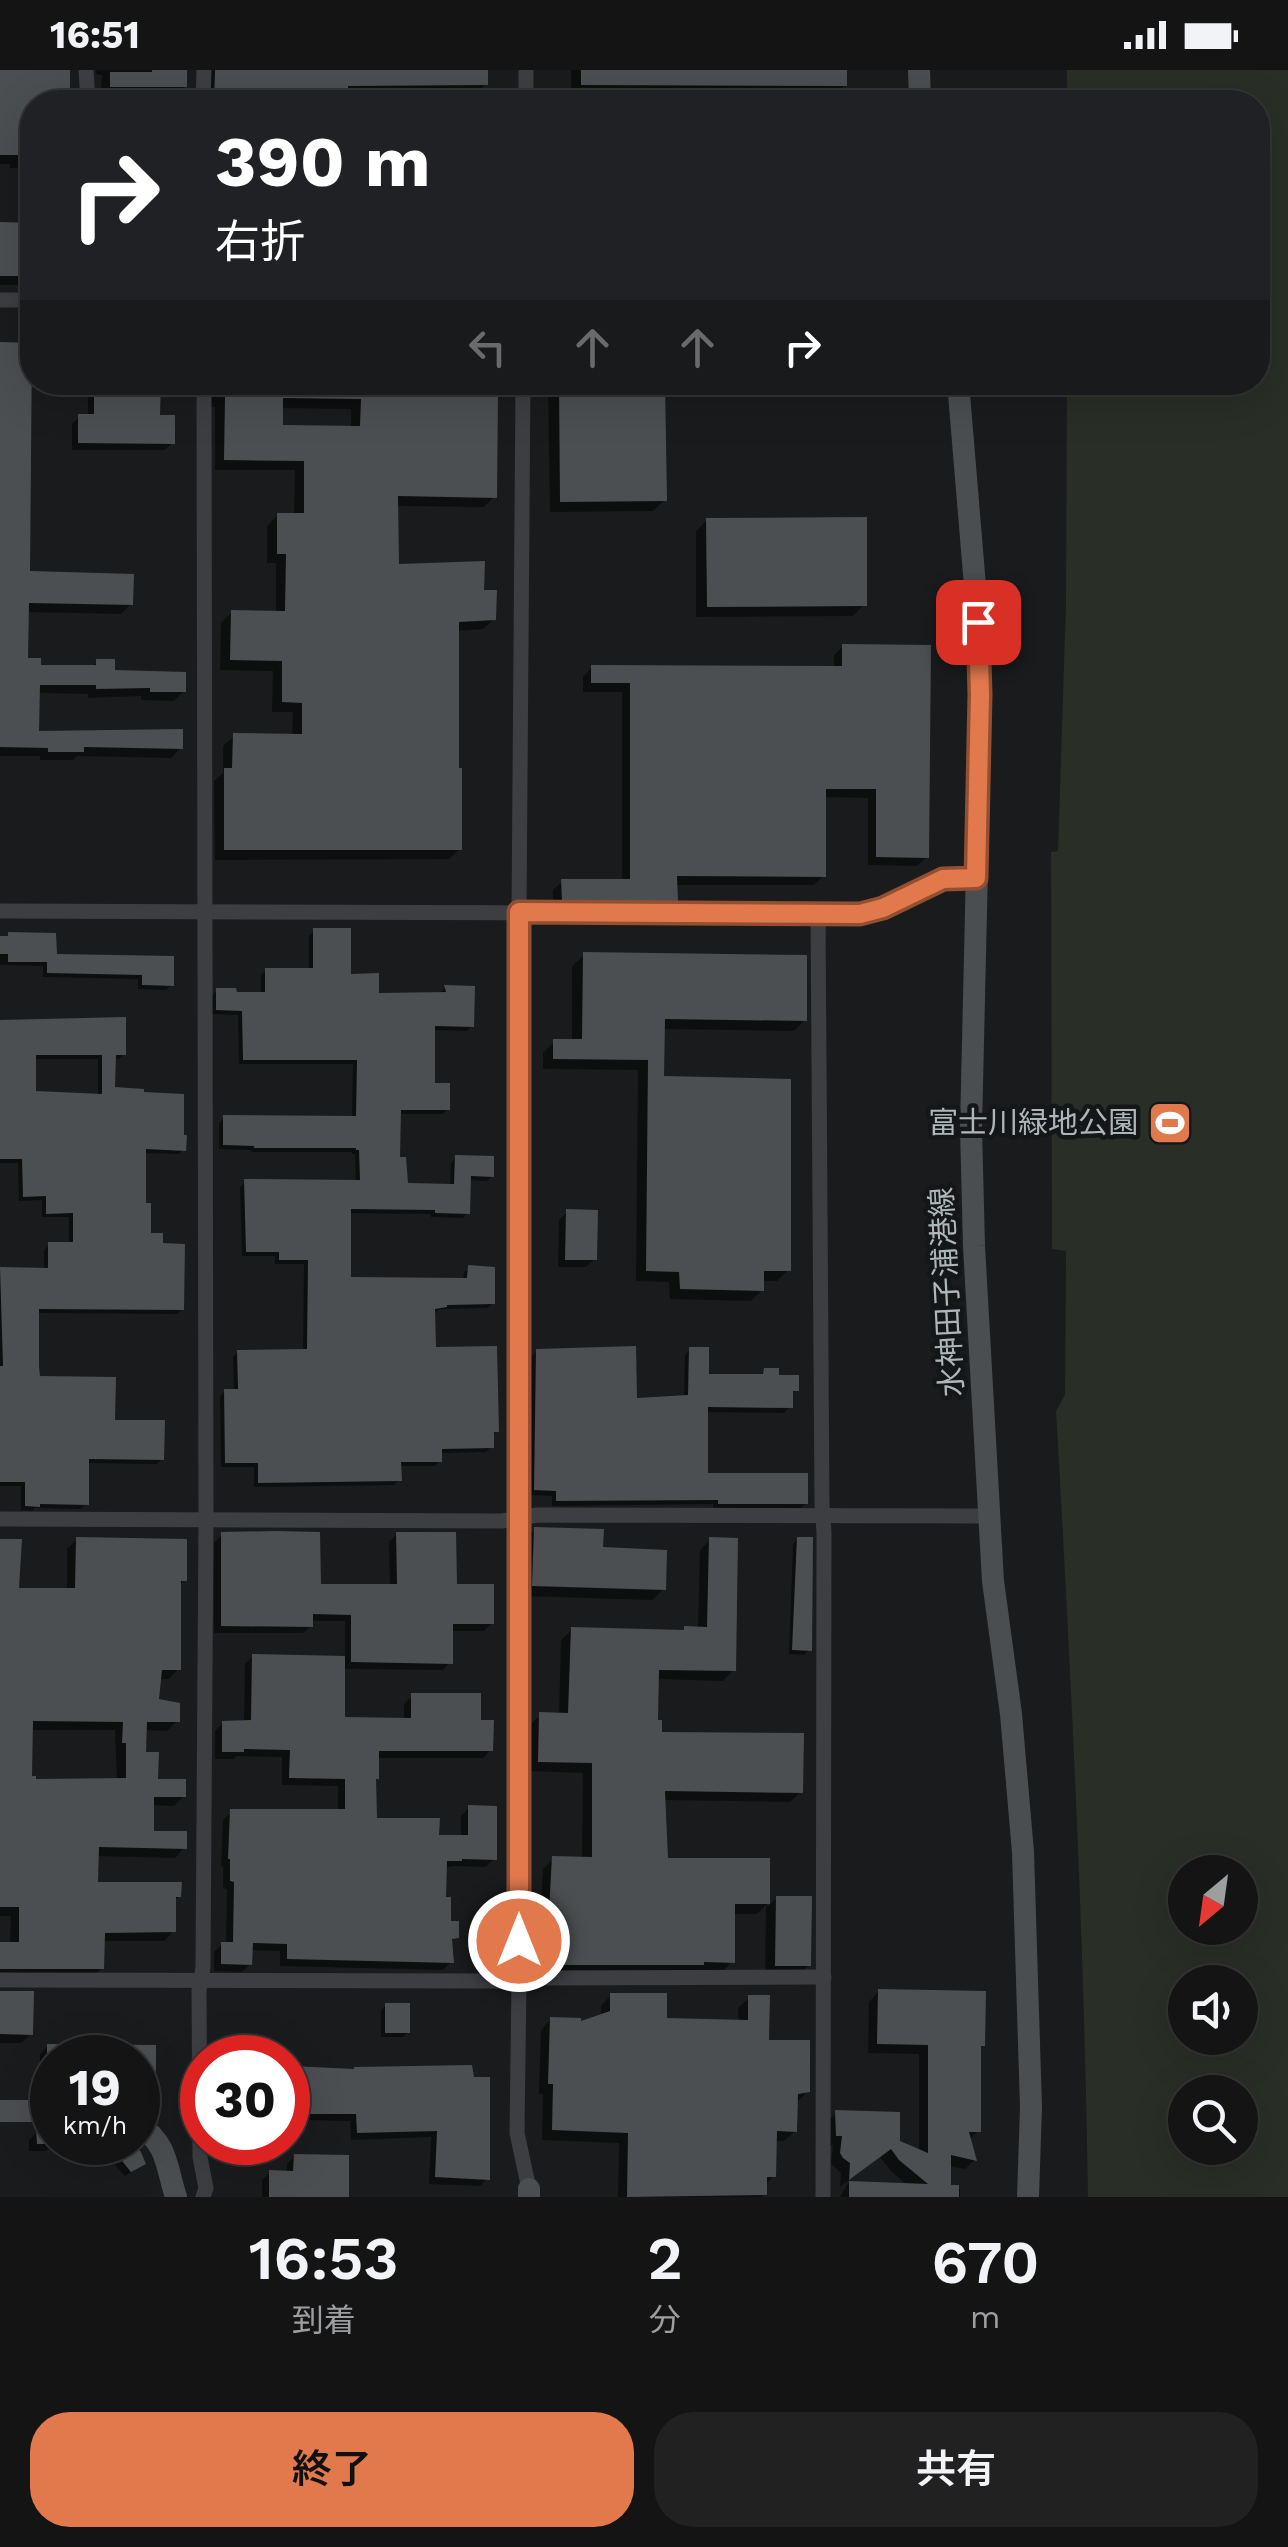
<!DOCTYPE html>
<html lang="ja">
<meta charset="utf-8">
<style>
:root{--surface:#141415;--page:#212122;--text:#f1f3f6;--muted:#9d9ea0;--line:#333334;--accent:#e2794d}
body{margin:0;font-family:"Work Sans","Noto Sans JP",sans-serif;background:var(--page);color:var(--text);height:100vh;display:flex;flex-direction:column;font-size:38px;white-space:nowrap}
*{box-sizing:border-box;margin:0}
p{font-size:32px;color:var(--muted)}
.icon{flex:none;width:55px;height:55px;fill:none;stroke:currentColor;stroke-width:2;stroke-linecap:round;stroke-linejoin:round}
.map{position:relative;height:2127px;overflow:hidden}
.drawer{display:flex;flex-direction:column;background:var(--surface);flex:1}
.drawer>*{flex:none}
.top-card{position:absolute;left:20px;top:20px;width:1250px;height:305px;border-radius:40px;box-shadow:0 10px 40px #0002,0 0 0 2px var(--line);background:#202124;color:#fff;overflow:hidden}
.needle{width:65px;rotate:209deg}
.fabs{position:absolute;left:1168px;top:1785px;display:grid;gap:20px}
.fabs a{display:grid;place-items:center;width:90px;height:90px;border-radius:50%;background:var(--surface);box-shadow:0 10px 40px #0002,0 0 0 2px var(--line);font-size:50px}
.speed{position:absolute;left:30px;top:1965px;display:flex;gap:20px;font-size:50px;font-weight:700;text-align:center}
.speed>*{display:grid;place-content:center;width:130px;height:130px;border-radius:50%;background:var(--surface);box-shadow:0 10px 40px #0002,0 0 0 2px var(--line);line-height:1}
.speed small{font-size:25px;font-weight:400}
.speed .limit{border:15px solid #d22;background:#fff;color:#111}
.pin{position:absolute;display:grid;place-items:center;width:85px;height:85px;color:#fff;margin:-42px;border-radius:20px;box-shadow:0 5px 15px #0006}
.me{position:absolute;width:110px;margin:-55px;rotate:0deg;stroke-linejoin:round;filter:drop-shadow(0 0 8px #0008)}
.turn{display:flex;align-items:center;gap:35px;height:210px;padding:0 30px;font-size:45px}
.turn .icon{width:130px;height:130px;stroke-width:2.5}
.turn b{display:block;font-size:70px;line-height:85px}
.lanes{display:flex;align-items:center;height:95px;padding:0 30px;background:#0003;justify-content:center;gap:50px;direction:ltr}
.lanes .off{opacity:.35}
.eta{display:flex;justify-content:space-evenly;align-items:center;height:170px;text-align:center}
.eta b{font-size:60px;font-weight:600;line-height:70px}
.primary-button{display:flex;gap:20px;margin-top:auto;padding:20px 30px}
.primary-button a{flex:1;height:115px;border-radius:40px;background:var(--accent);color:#111;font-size:40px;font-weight:600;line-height:115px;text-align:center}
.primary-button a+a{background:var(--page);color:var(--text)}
.status{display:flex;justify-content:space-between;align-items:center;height:70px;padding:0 50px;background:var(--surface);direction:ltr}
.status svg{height:28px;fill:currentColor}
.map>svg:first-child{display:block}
.green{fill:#292e27;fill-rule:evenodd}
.shadow{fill:#0007;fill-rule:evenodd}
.building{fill:#4c4f51;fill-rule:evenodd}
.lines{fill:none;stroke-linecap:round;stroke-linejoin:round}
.street{stroke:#3c3e41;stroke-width:15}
.secondary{stroke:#4a4e51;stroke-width:22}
.route-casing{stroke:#934f32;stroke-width:25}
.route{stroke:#e2794d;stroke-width:18}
.labels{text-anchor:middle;stroke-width:9;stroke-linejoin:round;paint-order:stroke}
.poi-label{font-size:30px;fill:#aeb6ba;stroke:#151617;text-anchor:end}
.street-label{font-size:30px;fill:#aeb6ba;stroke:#151617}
</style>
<div class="status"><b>16:51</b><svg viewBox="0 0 49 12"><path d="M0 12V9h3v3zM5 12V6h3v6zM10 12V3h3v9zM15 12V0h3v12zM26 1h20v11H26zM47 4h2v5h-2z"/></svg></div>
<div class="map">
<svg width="1288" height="2127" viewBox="0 0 1288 2127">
<rect width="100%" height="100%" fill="#1a1b1c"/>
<path class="green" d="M 1067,0 L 1288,0 L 1288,2127 L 1088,2127 C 1084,1864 1071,1603 1056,1341 L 1065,1325 L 1066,1181 L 1052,1179 L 1051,782 L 1058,781 L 1066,532 L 1067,313 L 1258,312 L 1258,32 L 1067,32 ZM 1185,1802 L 1240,1802 L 1240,1858 L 1185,1858 ZM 1185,1912 L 1240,1912 L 1240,1968 L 1185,1968 ZM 1185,2022 L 1240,2022 L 1240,2078 L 1185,2078 Z"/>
<g class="shadow">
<polygon points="0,0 67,0 67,20 72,20 71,32 32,32 32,98 10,98 10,94 0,94"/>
<polygon points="96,0 176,0 185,16 175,25 101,25 102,5 96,4"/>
<polygon points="206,0 486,0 486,14 476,24 345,25 345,32 208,32"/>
<polygon points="571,0 845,0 845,15 834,26 571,25"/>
<polygon points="22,150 32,150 32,215 0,215 0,155 17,155"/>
<polygon points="0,275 32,275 27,504 131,534 121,544 27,542 26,590 38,597 90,598 97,592 113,603 184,621 174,631 141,630 141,626 88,628 88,624 37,623 36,664 181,678 171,688 77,686 73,690 40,690 40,686 0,686"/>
<path d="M 209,312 L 447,312 L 447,324 L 494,427 L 484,437 L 396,436 L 396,496 L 482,522 L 494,549 L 483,559 L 457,561 L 460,779 L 449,789 L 215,790 L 214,711 L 223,703 L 223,676 L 234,666 L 292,667 L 293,642 L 272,642 L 273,601 L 220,600 L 221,553 L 232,542 L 276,543 L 276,493 L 267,493 L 267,456 L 278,445 L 294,445 L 295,400 L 215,400 L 215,337 L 208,337 ZM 281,338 L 351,339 L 351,359 L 281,357 Z"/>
<polygon points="548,312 663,312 665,430 653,441 550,442"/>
<polygon points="95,315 158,347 172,373 165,380 72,380 72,354 79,347 88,347 88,322"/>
<polygon points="707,450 864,535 853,546 696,547 696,461"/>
<polygon points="843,576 927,787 917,796 868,795 868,728 823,727 823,806 814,815 675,815 675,831 666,840 553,840 553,820 563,811 622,811 622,622 583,622 583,607 592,597 834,598 834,585"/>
<polygon points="314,861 349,906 377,926 441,922 445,917 472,956 467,961 433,960 432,1015 448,1039 443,1044 398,1044 398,1089 406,1116 450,1116 451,1093 456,1088 492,1106 487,1111 468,1110 468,1143 463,1148 431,1147 431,1144 348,1143 349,1210 463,1210 464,1203 469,1198 493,1233 488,1238 442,1239 433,1242 433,1279 497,1361 491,1366 491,1377 486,1382 440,1383 440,1391 435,1396 399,1396 399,1410 394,1415 254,1417 254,1397 221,1397 220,1326 225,1321 234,1321 233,1287 238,1282 303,1281 304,1194 275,1194 275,1186 242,1186 240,1117 245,1112 356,1113 355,1084 352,1084 352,1082 251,1082 251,1080 219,1079 219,1053 224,1048 352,1048 353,994 239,994 238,945 212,944 212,925 217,920 235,925 261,925 261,905 266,900 309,900 309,866"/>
<polygon points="9,864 55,886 171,889 171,915 166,920 138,919 138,909 43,907 43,896 0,895 0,868 5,868"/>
<polygon points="584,885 805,950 794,961 662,959 662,1009 788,1200 777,1211 762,1211 762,1220 751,1231 670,1229 669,1212 636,1211 638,1000 543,999 543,983 554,972 572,972 572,896"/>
<path d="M 0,953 L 124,984 L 119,989 L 113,989 L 113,1019 L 184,1079 L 179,1084 L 144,1083 L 144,1136 L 149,1166 L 182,1239 L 177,1244 L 37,1243 L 38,1309 L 112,1352 L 162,1389 L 157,1394 L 87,1393 L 86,1434 L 81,1439 L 35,1438 L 32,1441 L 21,1440 L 21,1416 L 0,1416 L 0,1200 L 44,1200 L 44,1180 L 49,1175 L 69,1175 L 69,1147 L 42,1147 L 42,1130 L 19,1131 L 18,1093 L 0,1093 ZM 34,989 L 98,989 L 98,1026 L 33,1023 Z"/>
<polygon points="567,1142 595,1189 586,1197 558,1197 559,1150"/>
<polygon points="690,1279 706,1306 758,1307 765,1300 796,1320 790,1326 790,1337 784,1343 706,1342 705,1405 806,1433 800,1439 713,1439 713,1434 552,1436 552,1426 530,1425 531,1287 537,1281 635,1330 684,1328 685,1285"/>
<polygon points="535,1460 600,1480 664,1519 652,1530 522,1526 524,1471"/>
<polygon points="397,1464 492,1553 484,1561 451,1561 450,1592 443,1600 343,1599 342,1650 404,1650 404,1634 412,1626 479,1653 491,1680 483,1688 377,1688 374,1711 375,1750 436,1767 461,1767 461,1746 469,1738 494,1789 486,1797 454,1796 444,1798 444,1830 448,1854 456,1867 450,1873 451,1892 443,1900 280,1896 280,1881 250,1880 250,1894 242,1902 214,1901 214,1882 222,1874 226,1874 227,1819 223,1818 223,1796 221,1796 223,1750 231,1742 338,1742 338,1716 282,1715 282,1687 236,1686 234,1689 215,1689 215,1661 223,1653 244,1653 245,1594 253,1586 345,1588 345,1551 311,1551 311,1556 303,1563 214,1563 214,1473 222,1465 318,1516 390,1516 389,1472"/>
<path d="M 77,1469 L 184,1510 L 179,1516 L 178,1599 L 169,1609 L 158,1609 L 156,1632 L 177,1651 L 167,1661 L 145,1660 L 144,1684 L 156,1711 L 184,1726 L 174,1736 L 151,1735 L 151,1763 L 184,1778 L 175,1788 L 96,1786 L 96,1814 L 179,1826 L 173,1832 L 173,1861 L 164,1871 L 102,1871 L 102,1898 L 92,1908 L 0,1908 L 0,1874 L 10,1874 L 11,1846 L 0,1846 L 0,1472 L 16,1521 L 67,1521 L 67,1479 ZM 30,1660 L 115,1660 L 117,1711 L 33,1711 L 29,1708 Z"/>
<polygon points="798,1469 809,1580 804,1585 789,1584 793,1474"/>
<polygon points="710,1470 733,1600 723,1611 657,1609 655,1652 660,1664 801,1722 790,1732 663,1730 665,1790 767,1791 767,1837 777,1828 809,1895 798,1906 765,1906 766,1835 757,1844 733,1844 733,1891 722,1902 526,1904 526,1891 538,1880 543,1799 553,1789 582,1789 583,1703 529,1701 530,1655 540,1645 559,1645 561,1570 572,1560 681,1563 685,1559 698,1559 700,1480"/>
<polygon points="879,1921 983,1975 978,1979 978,2061 969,2070 975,2090 965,2099 948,2096 949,2119 960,2119 960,2127 840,2127 848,2113 908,2116 890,2100 880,2087 840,2117 841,2103 831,2094 833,2075 826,2075 826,2053 836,2043 919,2082 919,1984 868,1983 869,1932"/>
<polygon points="0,1923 31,1964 21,1973 0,1973"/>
<polygon points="611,1925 664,1950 739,1952 738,1938 749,1928 767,1972 808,2021 797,2032 795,2061 784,2071 774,2071 774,2106 765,2115 765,2124 762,2127 618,2127 619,2073 542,2070 543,2024 539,2024 541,1960 551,1949 579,1954 601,1947 601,1936"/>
<polygon points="386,1935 408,1962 403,1967 381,1967 381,1940"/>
<polygon points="48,1976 154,1977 153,2000 145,2009 138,2011 138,1988 52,1988 52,2014 40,2014 40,1984"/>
<polygon points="470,1998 487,2109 480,2116 429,2114 431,2067 351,2070 350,2051 303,2050 303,2023 288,2022 288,2004 292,1999 353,2001"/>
<polygon points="37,2062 52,2062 52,2072 54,2072 46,2081 29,2081 29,2070"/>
<polygon points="93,2072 127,2072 143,2094 125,2106 106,2085 91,2079"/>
<polygon points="295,2086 347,2127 262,2127 262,2110 270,2102 287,2103 287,2094"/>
</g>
<g class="building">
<polygon points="0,0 70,0 70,18 74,18 74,32 32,32 32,89 18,89 18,85 0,85"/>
<polygon points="152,0 187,0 187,17 110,17 110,2 152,2"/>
<polygon points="215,0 488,0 488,15 348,16 348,32 214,32"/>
<polygon points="581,0 847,0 847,16 581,15"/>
<polygon points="0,152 32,153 32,206 0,206"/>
<polygon points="0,272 32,273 30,501 134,504 133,535 29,533 28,588 41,588 41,595 96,595 96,589 115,589 115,600 186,602 186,622 150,622 150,618 96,619 96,615 40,615 39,661 183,659 183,679 84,677 84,682 48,682 48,678 0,677"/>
<polygon points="94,312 161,312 160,345 175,345 175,374 78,373 78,344 94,344"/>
<path d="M 218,312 L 449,312 L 449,321 L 498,322 L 497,428 L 398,426 L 399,494 L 485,491 L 484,520 L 497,520 L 496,550 L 459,552 L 459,698 L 462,698 L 462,780 L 224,780 L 224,698 L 232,698 L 233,663 L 302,664 L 302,633 L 282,632 L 282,591 L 230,590 L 231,540 L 285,541 L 286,484 L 277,484 L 277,443 L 304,443 L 304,391 L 224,390 L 225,327 L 218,327 ZM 283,328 L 361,329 L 360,356 L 283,355 Z"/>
<polygon points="559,312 665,312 667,431 560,432"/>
<polygon points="867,447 867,536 707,537 706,448"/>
<polygon points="842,574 931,575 929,788 876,787 876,719 826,719 826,807 677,806 678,832 562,832 561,809 630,809 630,613 591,613 591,595 842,596"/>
<polygon points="313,858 351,858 351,904 379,903 379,923 446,922 444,915 475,916 474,957 435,956 435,1013 450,1013 450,1040 401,1040 400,1087 406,1087 408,1113 454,1114 455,1085 494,1086 494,1107 471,1106 470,1144 435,1143 435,1140 351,1139 351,1207 467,1208 468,1195 495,1197 495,1234 447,1235 447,1237 435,1239 436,1277 497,1276 499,1362 494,1362 494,1378 442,1379 442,1392 401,1392 402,1411 258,1413 258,1393 225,1393 224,1319 238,1319 237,1280 307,1279 308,1190 279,1190 279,1182 246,1182 244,1109 360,1110 359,1080 356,1080 356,1078 254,1078 254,1076 223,1075 223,1045 356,1046 357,990 243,990 242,941 216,940 216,918 236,918 237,922 265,922 265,898 313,898"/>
<polygon points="8,862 56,863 57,884 174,886 174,916 142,915 142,905 47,903 47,892 8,892 8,884 0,884 0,866 8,866"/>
<polygon points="583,882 807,885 807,951 665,949 664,1006 791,1009 791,1201 764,1201 764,1221 680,1219 679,1202 646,1201 648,990 553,989 553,969 582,969"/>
<path d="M 126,947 L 126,985 L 116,985 L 115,1017 L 144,1019 L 144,1022 L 184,1024 L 184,1065 L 187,1065 L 186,1081 L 146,1079 L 146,1133 L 151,1133 L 151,1163 L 163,1163 L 163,1173 L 185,1174 L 184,1240 L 39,1239 L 39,1296 L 40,1306 L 116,1307 L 115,1350 L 165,1350 L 164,1390 L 89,1389 L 89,1435 L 40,1434 L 40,1437 L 25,1436 L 25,1412 L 0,1412 L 0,1296 L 3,1296 L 0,1197 L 48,1198 L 48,1172 L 73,1172 L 73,1143 L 46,1144 L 46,1126 L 23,1127 L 22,1089 L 0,1089 L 0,950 ZM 36,985 L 102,985 L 102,1024 L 36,1021 Z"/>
<polygon points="566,1139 598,1140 597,1190 565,1190"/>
<polygon points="636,1276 637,1328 688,1325 689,1277 709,1277 709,1304 763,1304 764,1298 779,1298 779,1305 799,1305 799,1321 793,1321 793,1338 708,1337 708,1403 808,1403 808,1434 718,1434 718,1430 556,1431 556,1421 534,1420 536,1279"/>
<polygon points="534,1457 604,1459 603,1477 667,1480 666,1520 532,1516"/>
<polygon points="276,1461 320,1462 321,1514 397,1514 396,1462 456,1462 457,1514 494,1514 494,1554 453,1554 453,1594 351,1592 351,1545 313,1544 313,1557 221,1556 221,1462"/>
<path d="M 76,1467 L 187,1469 L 187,1511 L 181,1511 L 181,1600 L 162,1600 L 159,1629 L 180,1633 L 180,1652 L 147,1652 L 146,1682 L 159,1682 L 158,1709 L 186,1709 L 186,1727 L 154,1727 L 154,1761 L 187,1761 L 187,1779 L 99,1777 L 98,1812 L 182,1812 L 181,1827 L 176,1827 L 176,1862 L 105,1863 L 104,1899 L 0,1899 L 0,1872 L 19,1872 L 19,1837 L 0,1837 L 0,1469 L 22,1469 L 19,1518 L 75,1518 ZM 33,1651 L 123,1652 L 122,1673 L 126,1673 L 126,1708 L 36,1709 L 36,1706 L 32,1706 Z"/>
<polygon points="709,1467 738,1468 736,1601 659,1600 658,1650 662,1650 662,1662 804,1663 803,1723 665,1721 668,1788 770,1788 770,1834 735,1834 735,1893 704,1892 704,1895 535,1895 535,1878 547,1878 552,1786 592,1787 592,1693 538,1692 539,1642 568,1643 571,1557 684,1560 684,1556 707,1557"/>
<polygon points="797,1467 813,1467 812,1581 792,1580"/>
<polygon points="252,1584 345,1586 345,1647 411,1648 411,1623 481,1623 481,1650 494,1650 493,1681 379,1681 379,1709 376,1709 377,1748 440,1748 439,1765 468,1765 468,1735 497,1736 497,1790 462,1789 462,1791 447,1791 446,1827 451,1827 451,1851 459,1851 459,1868 452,1869 454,1893 287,1889 287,1874 253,1873 252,1895 221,1894 221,1872 233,1872 234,1812 230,1811 230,1789 228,1789 230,1739 345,1739 345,1709 289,1708 290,1680 244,1679 244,1682 222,1682 222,1651 251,1650"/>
<polygon points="776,1826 812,1826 811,1896 775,1896"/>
<polygon points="878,1919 986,1921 985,1976 981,1976 981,2062 969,2062 977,2091 951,2085 951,2115 959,2115 959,2127 849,2127 849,2111 928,2114 899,2090 891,2079 849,2110 850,2093 843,2088 840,2083 842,2066 836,2066 835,2040 900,2042 900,2071 928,2083 928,1975 877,1974"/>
<polygon points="0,1921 34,1921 33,1965 0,1964"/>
<polygon points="610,1923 667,1923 667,1948 748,1950 748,1925 770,1925 769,1970 810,1970 810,2022 798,2024 797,2062 777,2061 776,2107 767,2107 767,2125 627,2127 628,2063 552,2060 553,2014 548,2014 550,1947 581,1948 581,1951 610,1941"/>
<rect x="385" y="1933" width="25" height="30"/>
<polygon points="47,1974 156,1975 156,2002 138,2001 138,1988 47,1988"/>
<polygon points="472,1995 474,2007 490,2007 490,2110 435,2107 437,2061 357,2063 356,2044 309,2044 309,2017 291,2016 291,1996 354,1999 354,1997"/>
<polygon points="36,2059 52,2059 52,2074 37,2074"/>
<polygon points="100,2072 132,2072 141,2082 146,2094 131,2102 118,2086"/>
<polygon points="294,2084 349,2085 349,2127 269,2127 269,2100 293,2101"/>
</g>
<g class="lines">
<g class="street">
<polyline points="86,0 88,32"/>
<polyline points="88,28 203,28"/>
<polyline points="203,32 204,0"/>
<polyline points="526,32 526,0"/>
<polyline points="0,230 32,230"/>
<polyline points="523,312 519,842 519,1910 517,2063 529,2119"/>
<polyline points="0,841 861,844 883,838 943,809 977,808"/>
<polyline points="818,844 822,1434 824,1462 823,2127"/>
<polyline points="0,1449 502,1451 537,1445 989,1446"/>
<polyline points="0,1910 503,1911 537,1908 824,1907"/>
<polyline points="203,2127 206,2118 200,2087 199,1921 203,1897 206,1449 204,312"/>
</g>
<g class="secondary">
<polyline points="919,0 920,32"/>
<polyline points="958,312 978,552 981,625 971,1058 974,1176 993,1511 1011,1644 1023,1782 1031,2037 1028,2127"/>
<polyline points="0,2041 52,2041"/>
<path d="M 138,2053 C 169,2077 165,2093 176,2127"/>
<polyline points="529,2127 529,2119"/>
</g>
</g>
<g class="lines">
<g class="route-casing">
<polyline id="route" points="519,1871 519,842 860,844 883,838 943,809 976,808 980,625 978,552"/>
</g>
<use href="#route" class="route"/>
</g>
<defs>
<g id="stadium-square" transform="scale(2.25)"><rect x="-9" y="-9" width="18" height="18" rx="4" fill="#e2794d" stroke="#151617"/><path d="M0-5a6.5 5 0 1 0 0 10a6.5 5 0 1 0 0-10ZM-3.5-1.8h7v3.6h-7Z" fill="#fff"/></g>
</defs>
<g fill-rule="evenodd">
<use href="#stadium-square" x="1170" y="1053"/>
</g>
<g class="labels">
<g class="poi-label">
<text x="1138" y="1063">富士川緑地公園</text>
</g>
<g class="street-label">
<text transform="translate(947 1222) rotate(-93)" y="10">水神田子浦港線</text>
</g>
</g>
</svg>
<div class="fabs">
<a><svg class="needle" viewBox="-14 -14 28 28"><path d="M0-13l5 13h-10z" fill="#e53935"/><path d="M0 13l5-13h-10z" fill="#9d9ea0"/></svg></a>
<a><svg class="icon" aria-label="sound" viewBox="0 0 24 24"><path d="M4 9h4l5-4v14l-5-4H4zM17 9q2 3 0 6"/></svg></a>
<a><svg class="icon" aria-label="search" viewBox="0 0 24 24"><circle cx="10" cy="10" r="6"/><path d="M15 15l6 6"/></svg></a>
</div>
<div class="speed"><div>19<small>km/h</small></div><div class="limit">30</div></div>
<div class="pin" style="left:978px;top:552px;background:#d93025"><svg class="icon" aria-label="arrive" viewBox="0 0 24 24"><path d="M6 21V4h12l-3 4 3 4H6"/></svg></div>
<svg class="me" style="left:519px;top:1871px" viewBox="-20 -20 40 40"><circle r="17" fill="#e2794d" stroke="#fff" stroke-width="3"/><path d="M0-11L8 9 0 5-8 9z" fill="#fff"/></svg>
<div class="top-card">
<div class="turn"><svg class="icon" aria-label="right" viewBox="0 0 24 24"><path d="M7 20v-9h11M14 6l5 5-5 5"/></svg><div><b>390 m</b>右折</div></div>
<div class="lanes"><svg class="icon off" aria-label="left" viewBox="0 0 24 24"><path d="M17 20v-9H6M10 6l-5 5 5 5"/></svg><svg class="icon off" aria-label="ahead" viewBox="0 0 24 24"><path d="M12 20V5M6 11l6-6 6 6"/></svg><svg class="icon off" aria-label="ahead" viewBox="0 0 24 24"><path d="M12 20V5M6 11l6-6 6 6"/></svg><svg class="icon" aria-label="right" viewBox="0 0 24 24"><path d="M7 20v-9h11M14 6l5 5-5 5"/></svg></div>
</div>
</div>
<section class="drawer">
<div class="eta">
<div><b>16:53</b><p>到着</p></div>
<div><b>2</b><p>分</p></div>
<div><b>670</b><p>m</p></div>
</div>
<div class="primary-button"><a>終了</a><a>共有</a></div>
</section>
